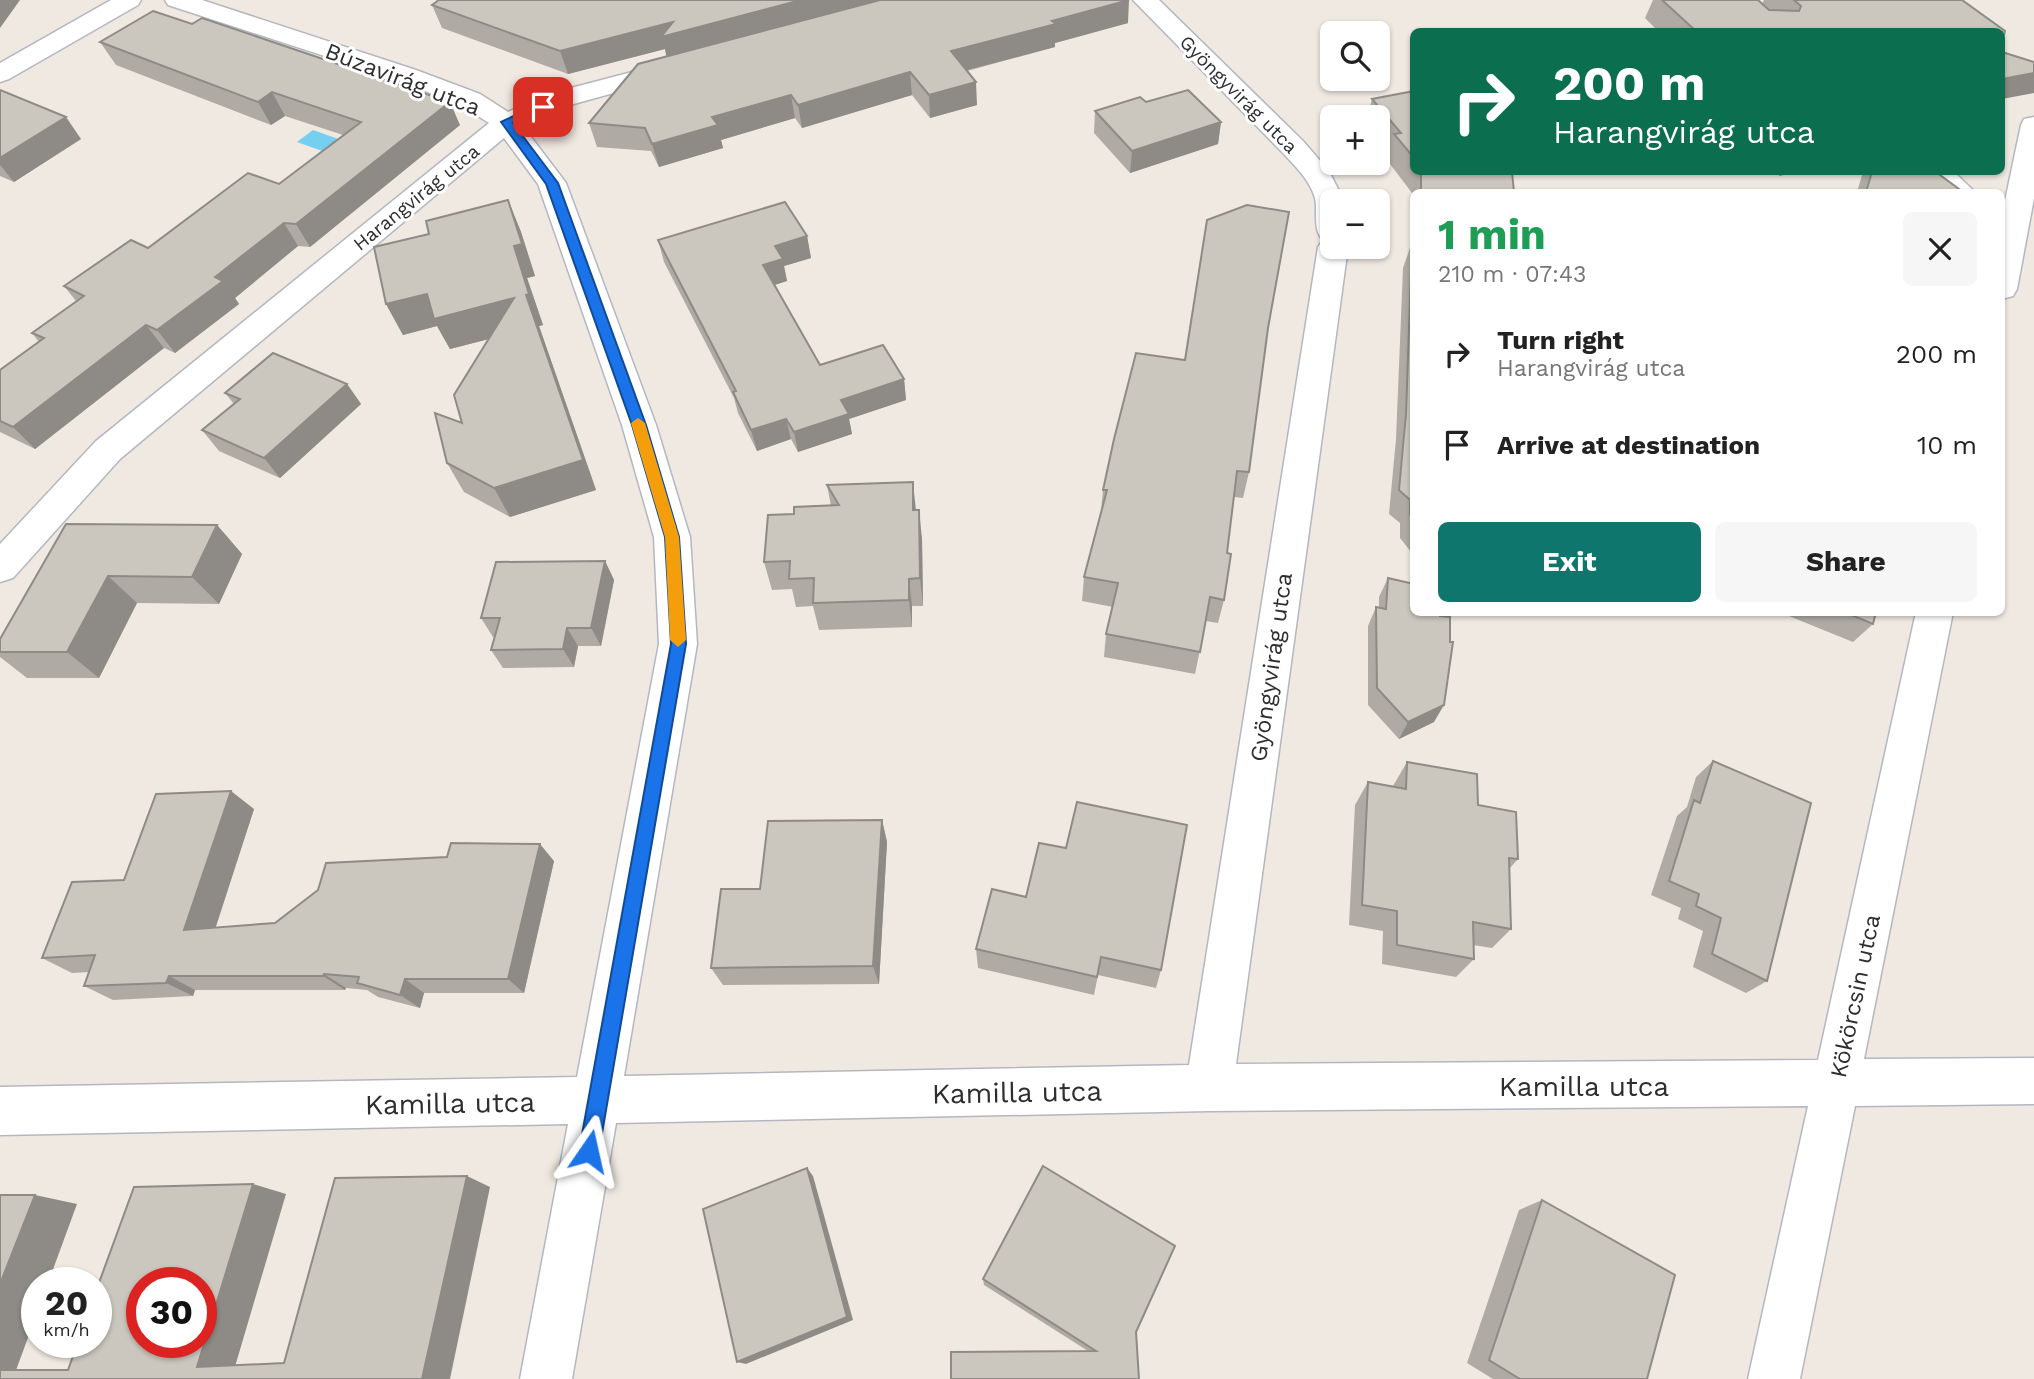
<!DOCTYPE html>
<meta charset="utf-8">
<style>
:root{--surface:#fff;--page:#f6f6f6;--text:#222;--muted:#767676;--accent:#0f766e}
body{margin:0;font-family:"Work Sans",sans-serif;background:var(--page);color:var(--text);height:100vh;display:flex;flex-direction:column;font-size:26px;white-space:nowrap}
*{box-sizing:border-box;margin:0}
p{font-size:23px;color:var(--muted)}
.icon{flex:none;width:38px;height:38px;fill:none;stroke:currentColor;stroke-width:2;stroke-linecap:round;stroke-linejoin:round}
.map{position:relative;flex:1;overflow:hidden}
.side{position:absolute;left:1410px;top:189px;width:595px;height:427px;display:flex;flex-direction:column;background:var(--surface);border-radius:10px;box-shadow:0 2px 5px #0004}
.side>*{flex:none}
.top-card{position:absolute;left:1410px;top:28px;width:595px;height:147px;border-radius:10px;box-shadow:0 2px 5px #0004;background:#0b6e4f;color:#fff;overflow:hidden}
.fabs{position:absolute;left:1320px;top:21px;display:grid;gap:14px}
.fabs a{display:grid;place-items:center;width:70px;height:70px;border-radius:10px;background:var(--surface);box-shadow:0 2px 5px #0004;font-size:35px}
.speed{position:absolute;left:21px;top:1267px;display:flex;gap:14px;font-size:35px;font-weight:700;text-align:center}
.speed>*{display:grid;place-content:center;width:91px;height:91px;border-radius:50%;background:var(--surface);box-shadow:0 2px 5px #0004;line-height:1}
.speed small{font-size:18px;font-weight:400}
.speed .limit{border:10px solid #d22;background:#fff;color:#111}
.pin{position:absolute;display:grid;place-items:center;width:60px;height:60px;color:#fff;margin:-30px;border-radius:14px;box-shadow:0 4px 10px #0006}
.me{position:absolute;width:77px;margin:-38px;rotate:11deg;stroke-linejoin:round;filter:drop-shadow(0 0 5px #0008)}
.turn{display:flex;align-items:center;gap:24px;height:147px;padding:0 28px;font-size:32px}
.turn .icon{width:91px;height:91px;stroke-width:2.5}
.turn b{display:block;font-size:49px;line-height:60px}
.round{display:grid;place-items:center;flex:none;width:74px;height:74px;border-radius:10px;background:var(--page)}
.overview{display:flex;align-items:center;justify-content:space-between;height:119px;padding:0 28px}
h1{font-size:42px;font-weight:700;line-height:52px;color:#1e9e55}
.cta{display:flex;gap:14px;margin-top:auto;padding:14px 28px}
.cta a{flex:1;height:80px;border-radius:10px;background:var(--accent);color:#fff;font-size:28px;font-weight:700;line-height:80px;text-align:center}
.cta a+a{background:var(--page);color:var(--text)}
ul{padding:0;list-style:none}
li{display:flex;align-items:center;gap:21px;height:91px;padding:0 28px}
li div{flex:1}
li b{display:block;font-size:26px}
li em{font-style:normal}
.map>svg:first-child{display:block}
.water{fill:#75cff0}
.lines{fill:none;stroke-linecap:round;stroke-linejoin:round}
.minor-casing{stroke:#b4b7c1;stroke-width:3}
.minor{fill:#fff;fill-rule:evenodd}
.wall{fill:#afaba4}
.shaded-wall{fill:#8e8b86}
.building{fill:#cbc7bf;stroke:#8e8b86;stroke-width:2;fill-rule:evenodd}
.route{fill:#1a73e8;stroke:#114b97;stroke-width:2}
.slow{fill:#f59e0b}
.labels{text-anchor:middle;stroke-width:6;stroke-linejoin:round;paint-order:stroke}
.far-street-label{font-size:19px;fill:#2e2e2e;stroke:#fff}
.street-label{font-size:23px;fill:#2e2e2e;stroke:#fff}
.near-street-label{font-size:28px;fill:#2e2e2e;stroke:#fff}
</style>
<div class="map">
<svg width="2034" height="1379" viewBox="0 0 2034 1379">
<rect width="100%" height="100%" fill="#efe9e1"/>
<polygon class="water" points="313,130 344,141 328,153 297,142"/>
<g class="lines">
<g class="minor-casing">
<g id="minor">
<polygon points="111,0 141,0 138,5 9,79 0,82 0,63"/>
<path d="M 165,0 L 202,0 L 416,70 L 480,94 L 508,112 L 552,93 L 674,61 L 683,64 L 687,69 L 683,74 L 570,105 L 522,125 L 566,183 L 656,425 L 690,537 L 697,644 L 624,1076 L 1189,1065 L 1318,247 L 1323,240 C 1312,229 1318,212 1315,198 C 1310,180 1295,166 1283,153 L 1133,0 L 1159,0 L 1303,141 L 1329,171 L 1344,201 L 1332,201 L 1332,247 L 1348,247 L 1236,1064 L 1818,1060 L 1916,612 L 1953,612 L 1864,1059 L 2034,1058 L 2034,1104 L 1855,1106 L 1800,1379 L 1748,1379 L 1808,1106 L 1209,1111 L 616,1123 L 572,1379 L 520,1379 L 568,1124 L 0,1135 L 0,1087 L 577,1077 L 659,644 L 654,537 L 622,425 L 538,184 L 504,138 L 120,459 L 13,578 L 0,582 L 0,544 L 96,441 L 489,123 L 462,106 L 398,80 L 168,5 Z"/>
<polygon points="2034,117 2034,198 2017,289 2013,296 2002,299 2002,215 2021,125 2024,119"/>
<polygon points="1923,172 1954,172 1975,192 1944,192"/>
</g>
</g>
<use href="#minor" class="minor"/>
</g>
<g class="wall">
<polygon points="1653,0 1758,0 1762,4 1764,0 1962,0 2002,32 1659,32 1645,18"/>
<polygon points="432,5 1128,23 1055,43 1055,47 967,71 977,105 930,118 912,95 802,128 795,118 721,140 723,148 659,167 651,151 597,147 589,123 667,57 665,49 568,74 442,28"/>
<polygon points="100,42 460,125 310,247 298,246 235,298 239,304 175,353 164,348 35,449 0,432 0,370 39,342 32,333 76,301 64,286 148,248 279,184 343,135 285,116 271,125 116,65"/>
<polygon points="0,90 81,139 14,182 0,176"/>
<polygon points="1414,91 1414,172 1512,172 1514,192 1414,192 1414,553 1412,553 1400,538 1400,523 1389,514 1396,439 1403,268 1412,242 1413,242 1412,193 1387,160 1389,154 1377,140 1377,117 1367,117 1372,99"/>
<polygon points="1146,102 1221,122 1218,144 1130,173 1094,133 1095,111"/>
<polygon points="1863,172 1936,172 1963,192 1857,192"/>
<polygon points="508,200 521,232 535,276 527,278 543,325 539,326 596,490 510,517 464,492 447,463 462,423 489,339 450,349 437,326 403,335 386,304 429,234"/>
<polygon points="807,236 811,258 784,266 787,281 774,285 820,365 904,379 906,400 849,419 852,434 798,452 791,439 757,451 738,413 734,398 664,262 658,240"/>
<polygon points="1268,328 1249,472 1243,498 1234,497 1227,553 1224,600 1218,623 1206,621 1195,674 1104,657 1106,634 1113,607 1082,601 1084,577 1101,511 1103,490 1185,360"/>
<polygon points="347,384 361,404 280,478 219,451 202,430 234,404 225,393"/>
<polygon points="827,485 916,510 922,539 923,606 912,606 912,627 819,630 813,606 796,607 792,589 772,590 764,562 794,514 831,506"/>
<polygon points="66,524 217,525 242,554 219,604 137,603 99,678 27,678 0,657 0,639"/>
<polygon points="605,561 614,580 601,646 578,646 574,667 503,668 491,650 495,637 493,637 481,618"/>
<polygon points="1388,578 1434,722 1399,739 1368,705 1368,626 1376,607 1379,608 1379,597"/>
<polygon points="1779,612 1876,612 1873,624 1853,642"/>
<polygon points="1713,761 1767,981 1746,993 1693,967 1703,931 1678,919 1681,908 1651,895 1677,816 1687,807 1696,777"/>
<polygon points="1407,762 1478,805 1518,859 1509,869 1511,929 1492,948 1473,945 1474,959 1456,977 1382,964 1383,931 1349,925 1355,805 1368,782 1393,786"/>
<polygon points="254,809 215,928 275,923 554,861 524,993 424,993 420,1008 378,997 367,990 346,988 345,990 195,990 193,996 113,1000 84,986 89,972 72,973 42,958 124,880"/>
<polygon points="882,820 887,842 879,984 723,985 711,968 760,889"/>
<polygon points="992,889 1161,970 1156,988 1098,975 1094,995 978,968 976,949"/>
<polygon points="1542,1200 1647,1379 1493,1379 1467,1363 1519,1210"/>
<polygon points="983,1279 1136,1332 1139,1379 1088,1351 984,1285"/>
</g>
<g class="shaded-wall">
<polygon points="0,0 20,0 0,28"/>
<polygon points="801,0 891,0 667,60 665,49 568,74 560,51 673,22"/>
<polygon points="1129,0 1128,23 1055,43 1055,47 952,74 951,51 1052,21"/>
<polygon points="910,72 912,95 802,128 798,105"/>
<polygon points="2034,73 2034,93 2002,99 2002,79"/>
<polygon points="976,82 977,105 930,118 929,95"/>
<polygon points="272,92 285,116 271,125 258,102"/>
<polygon points="791,95 795,118 721,140 723,148 659,167 652,144 712,117"/>
<polygon points="450,102 460,125 310,247 296,224"/>
<polygon points="66,117 81,139 14,182 0,165 0,158"/>
<polygon points="1221,122 1218,144 1130,173 1132,151"/>
<polygon points="1781,172 1798,172 1779,176"/>
<polygon points="508,200 521,232 535,276 527,278 543,325 539,326 596,490 510,517 494,488 526,295 514,246"/>
<polygon points="284,223 298,246 235,298 239,304 175,353 157,330 215,277"/>
<polygon points="807,236 811,258 784,266 787,281 768,287 763,265 775,246"/>
<polygon points="427,294 514,298 528,329 450,349 437,326 403,335 386,304"/>
<polygon points="146,325 164,348 35,449 13,427"/>
<polygon points="904,379 906,400 849,419 852,434 798,452 794,432 841,400"/>
<polygon points="347,384 361,404 280,478 264,458"/>
<polygon points="786,419 791,439 757,451 751,430"/>
<polygon points="913,482 916,511 913,510"/>
<polygon points="919,510 922,539 923,606 920,578"/>
<polygon points="217,525 242,554 219,604 192,577"/>
<polygon points="605,561 614,580 601,646 591,628"/>
<polygon points="108,576 137,603 99,678 67,652"/>
<polygon points="909,579 912,606 912,627 909,600"/>
<polygon points="567,628 578,646 574,667 563,649"/>
<polygon points="1444,705 1434,722 1399,739 1408,722"/>
<polygon points="231,791 254,809 210,945 184,930"/>
<polygon points="882,820 887,842 879,984 873,966"/>
<polygon points="540,844 554,861 524,993 508,979"/>
<polygon points="324,974 346,988 345,990 323,976"/>
<polygon points="169,976 195,990 193,996 166,983"/>
<polygon points="405,979 424,993 420,1008 400,995"/>
<polygon points="807,1168 813,1176 853,1320 746,1364 737,1362"/>
<polygon points="467,1176 490,1187 450,1379 422,1379"/>
<polygon points="253,1184 286,1194 234,1370 197,1367"/>
<polygon points="35,1195 77,1204 48,1283 37,1283 37,1313 15,1373 0,1372 0,1284"/>
</g>
<g class="building">
<polygon points="439,0 801,0 661,37 673,22 560,51 432,5"/>
<polygon points="880,0 1129,0 1052,21 1056,24 951,51 976,82 929,95 910,72 798,105 791,95 712,117 718,125 652,144 645,128 589,123 638,64"/>
<polygon points="1662,0 1758,0 1769,10 1799,11 1801,6 1794,0 1962,0 2005,31 2002,43 2002,32 1697,32"/>
<polygon points="153,11 192,24 202,18 450,102 296,224 284,223 215,277 223,281 157,330 146,325 13,427 0,421 0,370 44,338 32,333 84,296 64,286 131,240 148,248 248,173 279,184 361,122 272,92 258,102 100,42"/>
<polygon points="2002,52 2034,62 2034,73 2002,79"/>
<polygon points="0,90 66,117 0,158"/>
<polygon points="1188,90 1221,122 1132,151 1095,111 1140,97 1146,102"/>
<polygon points="1414,91 1414,158 1394,134 1401,133 1372,99"/>
<polygon points="1421,172 1512,172 1514,192 1421,192"/>
<polygon points="1872,172 1936,172 1963,192 1866,192"/>
<polygon points="508,200 522,244 514,246 529,294 526,295 583,460 494,488 447,463 435,413 462,423 454,395 514,298 434,319 427,294 386,304 374,247 429,234 426,221"/>
<polygon points="785,202 807,236 775,246 783,259 763,265 820,365 883,345 904,379 841,400 849,414 794,432 786,419 751,430 733,392 736,391 658,240"/>
<polygon points="1247,205 1289,212 1268,328 1249,472 1237,471 1227,553 1231,554 1224,600 1210,597 1200,652 1106,634 1118,583 1084,577 1107,490 1103,490 1114,439 1136,353 1185,360 1207,220"/>
<polygon points="1412,242 1414,242 1414,519 1410,515 1410,500 1399,490 1406,414"/>
<polygon points="273,353 347,384 264,458 202,430 240,399 225,393"/>
<polygon points="913,482 913,510 919,510 920,578 909,579 909,600 813,603 814,578 789,579 790,561 764,562 768,515 794,514 794,507 839,505 827,485"/>
<polygon points="66,524 217,525 192,577 108,576 67,652 0,652 0,639"/>
<polygon points="605,561 591,628 567,628 563,649 491,650 500,618 481,618 496,562"/>
<polygon points="1388,578 1414,584 1414,612 1440,612 1440,616 1450,617 1450,642 1453,642 1444,705 1408,722 1377,688 1376,607 1386,609"/>
<polygon points="1844,612 1876,612 1873,624"/>
<polygon points="1713,761 1811,803 1767,981 1712,954 1721,918 1696,906 1699,894 1669,881 1694,800 1700,803"/>
<polygon points="1407,762 1477,774 1478,805 1516,812 1518,859 1509,858 1511,929 1473,922 1474,959 1397,945 1397,911 1362,905 1368,782 1406,789"/>
<polygon points="231,791 184,930 275,923 318,890 326,863 447,857 451,843 540,844 508,979 405,979 400,995 357,983 359,977 324,974 323,976 169,976 166,983 84,986 95,955 42,958 72,882 124,880 156,794"/>
<polygon points="1077,802 1187,825 1161,970 1101,957 1097,977 976,949 992,889 1026,897 1039,843 1066,848"/>
<polygon points="882,820 873,966 711,968 721,889 760,889 768,821"/>
<polygon points="1043,1166 1175,1246 1136,1332 1139,1379 951,1379 951,1352 1096,1351 983,1279"/>
<polygon points="807,1168 847,1317 737,1362 703,1209"/>
<path d="M 467,1176 L 422,1379 L 0,1379 L 0,1370 L 68,1370 L 78,1342 L 96,1342 L 96,1291 L 134,1187 L 253,1184 L 197,1367 L 284,1363 L 335,1178 ZM 142,1283 L 201,1283 L 201,1342 L 142,1342 Z"/>
<polygon points="0,1195 35,1195 0,1284"/>
<polygon points="1542,1200 1675,1275 1647,1379 1520,1379 1489,1360"/>
</g>
<polygon class="route" points="539,104 548,107 513,123 558,183 646,425 679,537 686,644 599,1151 596,1158 589,1161 582,1158 579,1151 671,644 665,537 632,425 546,184 501,122"/>
<polygon class="slow" points="638,418 645,423 679,537 686,640 678,647 670,640 665,537 631,423"/>
<g class="labels">
<g class="far-street-label">
<text transform="translate(1239 94) rotate(45)" y="7">Gyöngyvirág utca</text>
<text transform="translate(416 197) rotate(-39)" y="7">Harangvirág utca</text>
</g>
<g class="street-label">
<text transform="translate(403 79) rotate(21)" y="8">Búzavirág utca</text>
<text transform="translate(1271 667) rotate(-82)" y="8">Gyöngyvirág utca</text>
<text transform="translate(1855 996) rotate(-78)" y="8">Kökörcsin utca</text>
</g>
<g class="near-street-label">
<text x="1584" y="1096">Kamilla utca</text>
<text transform="translate(1017 1092) rotate(-1)" y="10">Kamilla utca</text>
<text transform="translate(450 1103) rotate(-1)" y="10">Kamilla utca</text>
</g>
</g>
</svg>
<div class="fabs">
<a><svg class="icon" aria-label="search" viewBox="0 0 24 24"><circle cx="10" cy="10" r="6"/><path d="M15 15l6 6"/></svg></a>
<a>+</a>
<a>−</a>
</div>
<div class="speed"><div>20<small>km/h</small></div><div class="limit">30</div></div>
<div class="pin" style="left:543px;top:107px;background:#d93025"><svg class="icon" aria-label="arrive" viewBox="0 0 24 24"><path d="M6 21V4h12l-3 4 3 4H6"/></svg></div>
<svg class="me" style="left:589px;top:1151px" viewBox="-20 -20 40 40"><path d="M0-17L14 15 0 8-14 15z" fill="#1a73e8" stroke="#fff" stroke-width="4"/></svg>
<div class="top-card">
<div class="turn"><svg class="icon" aria-label="right" viewBox="0 0 24 24"><path d="M7 20v-9h11M14 6l5 5-5 5"/></svg><div><b>200 m</b>Harangvirág utca</div></div>
</div>
<section class="side">
<div class="overview"><div><h1>1 min</h1><p>210 m · 07:43</p></div><a class="round"><svg class="icon" aria-label="close" viewBox="0 0 24 24"><path d="M6 6l12 12M18 6L6 18"/></svg></a></div>
<ul>
<li><svg class="icon" aria-label="right" viewBox="0 0 24 24"><path d="M7 20v-9h11M14 6l5 5-5 5"/></svg><div><b>Turn right</b><p>Harangvirág utca</p></div><em>200 m</em></li>
<li><svg class="icon" aria-label="arrive" viewBox="0 0 24 24"><path d="M6 21V4h12l-3 4 3 4H6"/></svg><div><b>Arrive at destination</b></div><em>10 m</em></li>
</ul>
<div class="cta"><a>Exit</a><a>Share</a></div>
</section>
</div>
